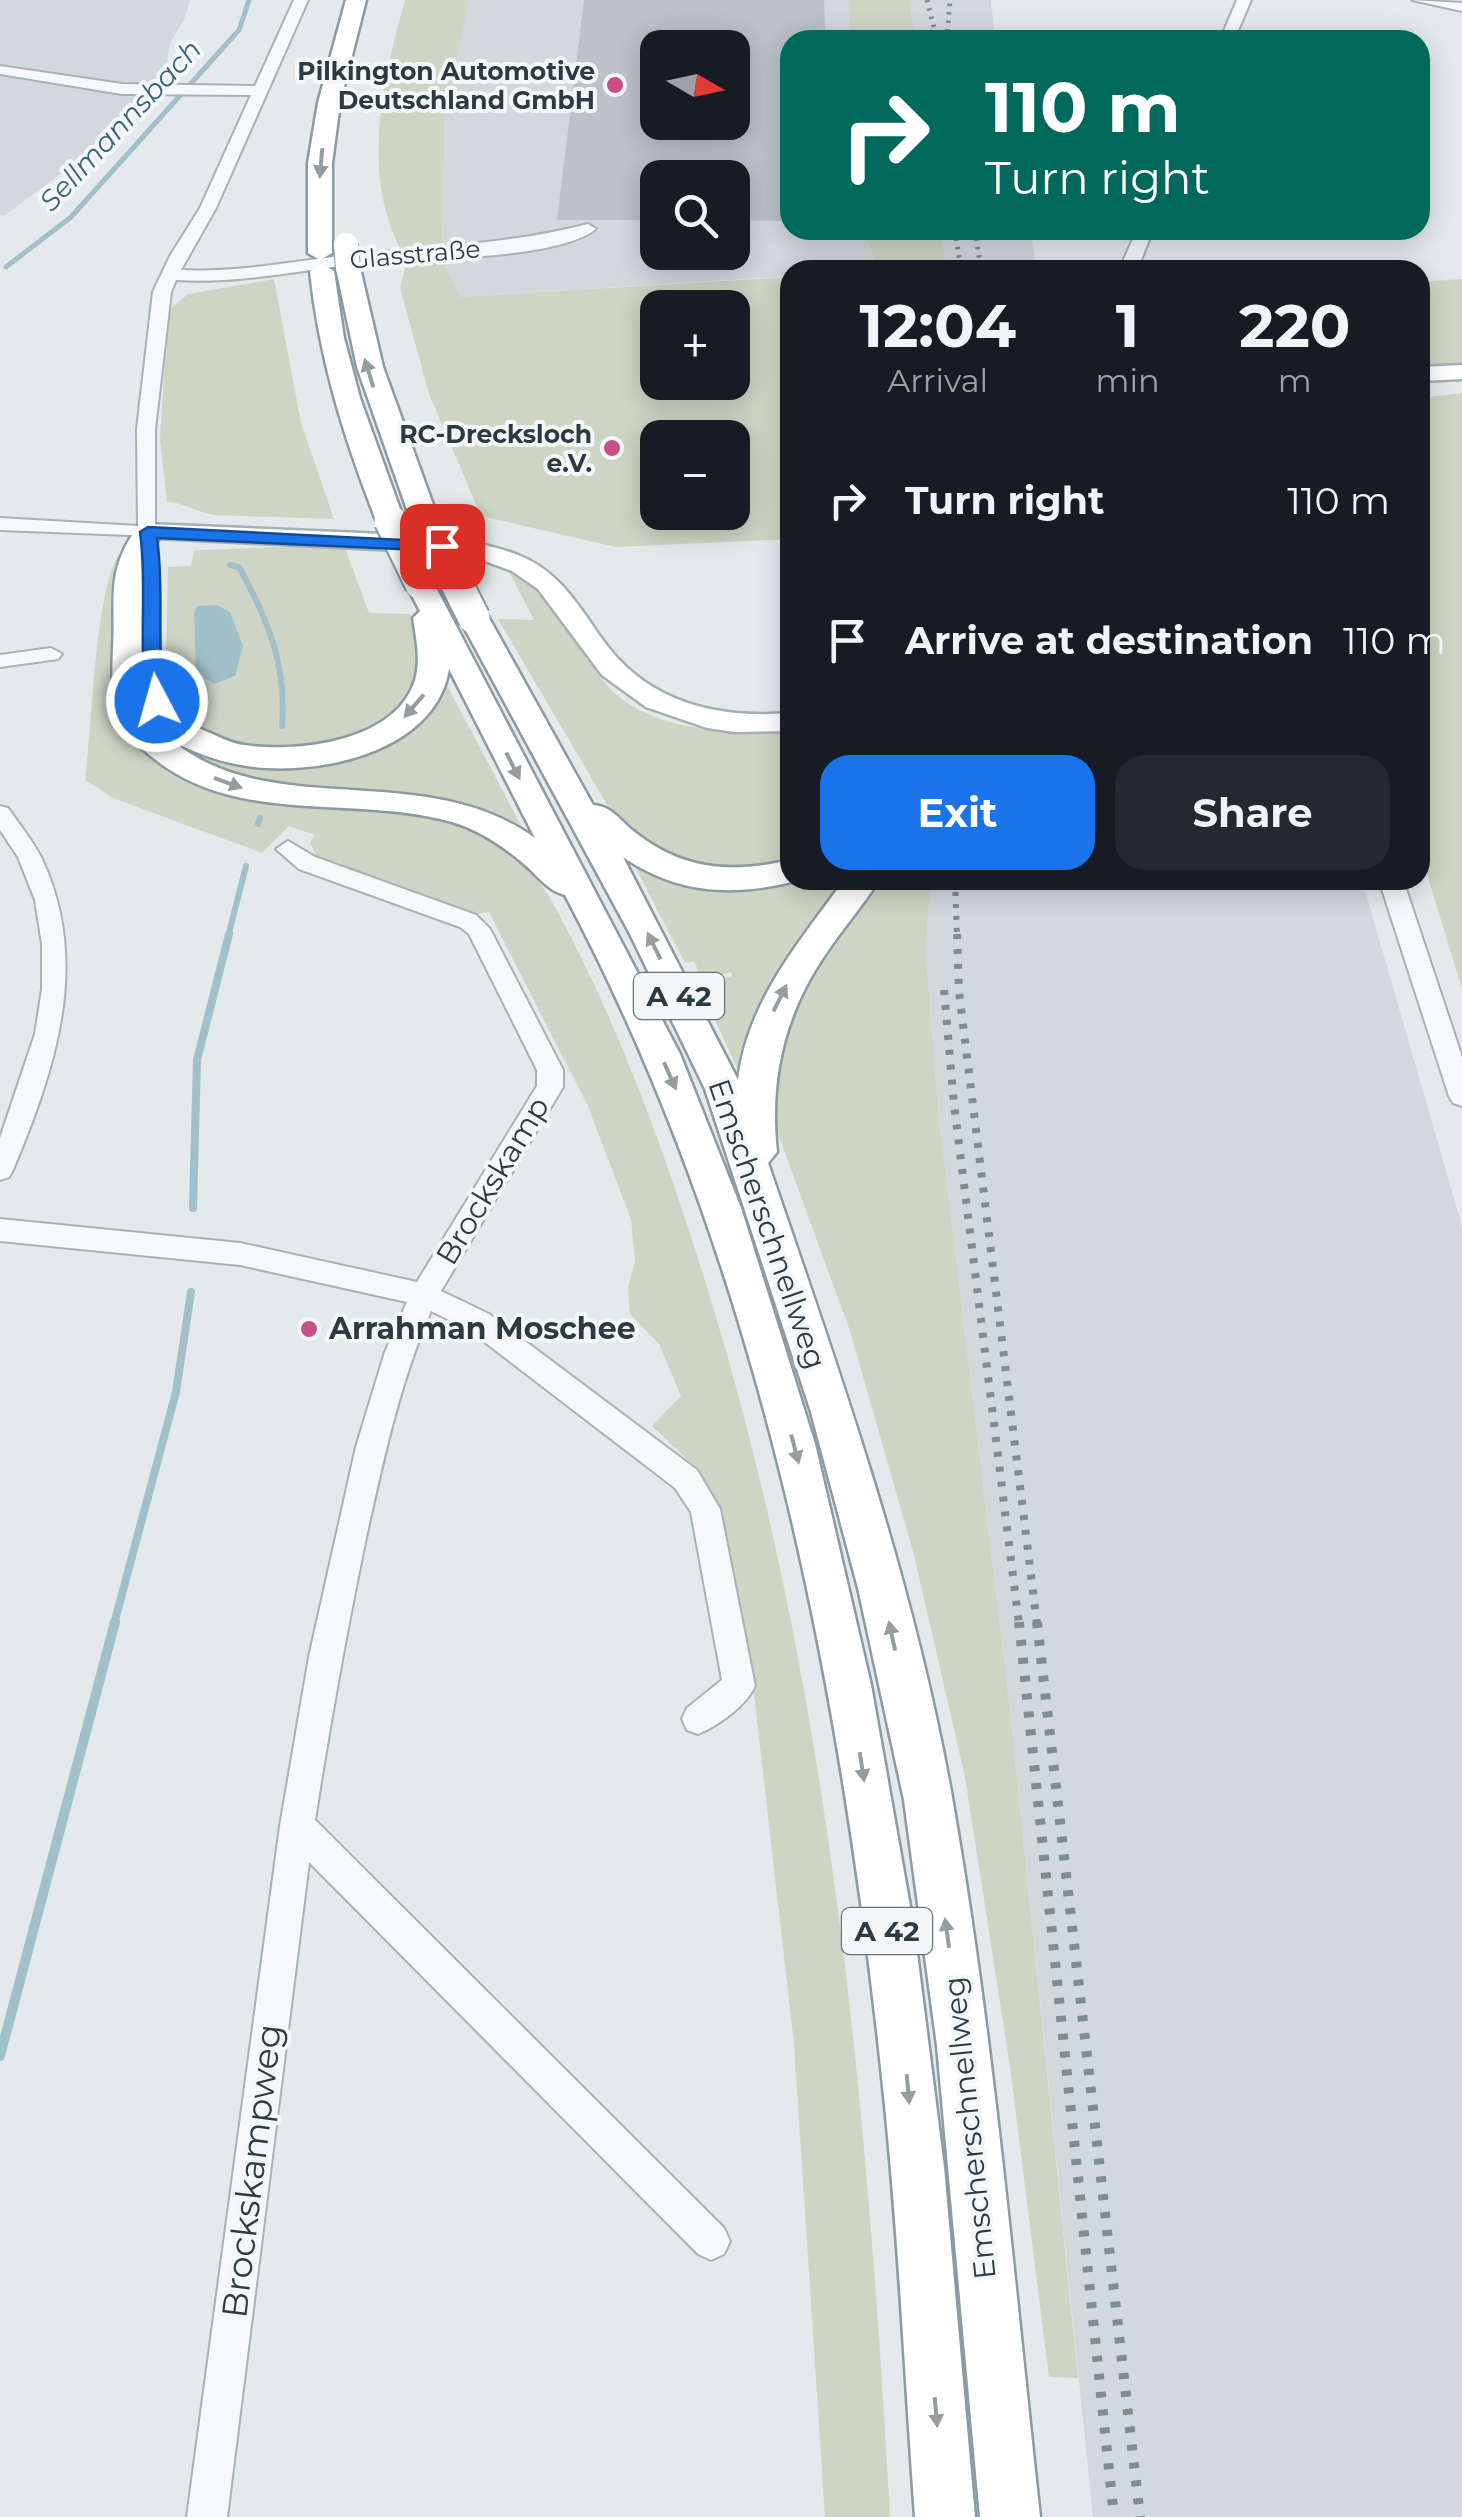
<!DOCTYPE html>
<meta charset="utf-8">
<style>
:root{--surface:#171b24;--page:#242831;--text:#f1f3f6;--muted:#9ea1a6;--accent:#1a73e8}
body{margin:0;font-family:Montserrat,sans-serif;background:var(--page);color:var(--text);height:100vh;display:flex;flex-direction:column;font-size:38px;white-space:nowrap}
*{box-sizing:border-box;margin:0}
p{font-size:32px;color:var(--muted)}
.icon{flex:none;width:55px;height:55px;fill:none;stroke:currentColor;stroke-width:2;stroke-linecap:round;stroke-linejoin:round}
.map{position:relative;flex:1;overflow:hidden}
.side{position:absolute;left:780px;top:260px;width:650px;height:630px;display:flex;flex-direction:column;background:var(--surface);border-radius:30px;box-shadow:0 5px 25px #0003}
.side>*{flex:none}
.hud{position:absolute;left:780px;top:30px;width:650px;height:210px;border-radius:30px;box-shadow:0 5px 25px #0003;background:#00695c;color:#fff;overflow:hidden}
.needle{width:65px;rotate:99deg}
.fabs{position:absolute;left:640px;top:30px;display:grid;gap:20px}
.fabs a{display:grid;place-items:center;width:110px;height:110px;border-radius:20px;background:var(--surface);box-shadow:0 5px 25px #0003;font-size:50px}
.pin{position:absolute;display:grid;place-items:center;width:85px;height:85px;color:#fff;margin:-42px;border-radius:20px;box-shadow:0 5px 15px #0006}
.me{position:absolute;width:110px;margin:-55px;rotate:354deg;stroke-linejoin:round;filter:drop-shadow(0 0 8px #0008)}
.turn{display:flex;align-items:center;gap:35px;height:210px;padding:0 40px;font-size:45px}
.turn .icon{width:130px;height:130px;stroke-width:2.5}
.turn b{display:block;font-size:70px;line-height:85px}
.eta{display:flex;justify-content:space-evenly;align-items:center;height:170px;text-align:center}
.eta b{font-size:60px;font-weight:700;line-height:70px}
.primary-button{display:flex;gap:20px;margin-top:auto;padding:20px 40px}
.primary-button a{flex:1;height:115px;border-radius:30px;background:var(--accent);color:#fff;font-size:40px;font-weight:700;line-height:115px;text-align:center}
.primary-button a+a{background:var(--page);color:var(--text)}
ul{padding:0;list-style:none}
li{display:flex;align-items:center;gap:30px;height:140px;padding:0 40px}
li div{flex:1}
li b{display:block;font-size:38px}
li em{font-style:normal}
.map>svg:first-child{display:block}
.built{fill:#d2d9dd;fill-rule:evenodd}
.green{fill:#ced5c5;fill-rule:evenodd}
.water{fill:#a1c0c9}
.lines{fill:none;stroke-linecap:round;stroke-linejoin:round}
.stream-far3{stroke:#a1c0c9;stroke-width:5}
.stream-far2{stroke:#a1c0c9;stroke-width:6}
.stream-far1{stroke:#a1c0c9;stroke-width:8}
.stream{stroke:#a1c0c9;stroke-width:10}
.building{fill:#bbc3c8;fill-rule:evenodd}
.minor-casing{stroke:#a9b1b5;stroke-width:4}
.major-casing{stroke:#a4b0b6;stroke-width:5}
.highway-casing{stroke:#8c9aa1;stroke-width:5}
.minor{fill:#f7f8f9;fill-rule:evenodd}
.major{fill:#fff;fill-rule:evenodd}
.highway{fill:#fff;fill-rule:evenodd}
.rail-far3{stroke:#7e8d94;stroke-width:5;stroke-dasharray:2.5 6;stroke-linecap:butt}
.rail-far2{stroke:#7e8d94;stroke-width:6;stroke-dasharray:4 8;stroke-linecap:butt}
.rail-far1{stroke:#7e8d94;stroke-width:8;stroke-dasharray:5 10;stroke-linecap:butt}
.rail{stroke:#7e8d94;stroke-width:10;stroke-dasharray:6 12;stroke-linecap:butt}
.highway-bridge-far1-casing{stroke:#8c9aa1;stroke-width:26;stroke-linecap:butt}
.highway-bridge-casing{stroke:#8c9aa1;stroke-width:35;stroke-linecap:butt}
.highway-bridge-far1{stroke:#fff;stroke-width:24}
.highway-bridge{stroke:#fff;stroke-width:31}
.oneway{fill:#969da1}
.route{fill:#1a73e8;stroke:#114b97;stroke-width:2.5}
.poi-dot{fill:#c95084;stroke:#f4f7f8;stroke-width:4}
.labels{text-anchor:middle;stroke-width:8;stroke-linejoin:round;paint-order:stroke}
.far-poi-label{font-size:25px;font-weight:bold;fill:#2c3b43;stroke:#f4f7f8;text-anchor:end}
.far-street-label{font-size:25px;fill:#2c3b43;stroke:#f4f7f8}
.far-water-label{font-size:28px;font-style:italic;fill:#386475;stroke:#f4f7f8}
.shield{fill:#f4f7f8;stroke:#687379;stroke-width:2.5}
.shield-label{font-size:28px;font-weight:bold;fill:#2c3b43}
.street-label{font-size:30px;fill:#2c3b43;stroke:#f4f7f8}
.poi-label{font-size:30px;font-weight:bold;fill:#2c3b43;stroke:#f4f7f8;text-anchor:start}
.near-street-label{font-size:35px;fill:#2c3b43;stroke:#f4f7f8}
</style>
<div class="map">
<svg width="1462" height="2517" viewBox="0 0 1462 2517">
<rect width="100%" height="100%" fill="#e4e9eb"/>
<g class="built">
<polygon points="0,0 190,0 184,20 170,43 165,74 119,131 5,215 0,215"/>
<path d="M 468,0 L 848,0 L 851,40 L 790,40 L 790,230 L 863,230 L 878,270 L 790,270 L 790,276 L 460,297 L 443,260 L 442,246 L 445,113 ZM 658,48 L 732,48 L 732,122 L 658,122 ZM 658,178 L 732,178 L 732,252 L 658,252 Z"/>
<polygon points="910,0 991,0 995,40 915,40"/>
<polygon points="942,230 1031,230 1037,270 947,270"/>
<polygon points="930,880 1362,880 1462,1226 1462,2517 1093,2517 1010,1710 938,1109 926,954"/>
</g>
<g class="green">
<path d="M 405,0 L 469,0 L 445,113 L 442,246 L 400,248 C 361,171 383,79 405,0 Z"/>
<polygon points="848,0 910,0 915,40 850,40"/>
<polygon points="863,230 942,230 947,270 878,270"/>
<path d="M 443,260 L 460,297 L 790,277 L 790,539 L 616,547 L 481,516 L 429,394 L 400,288 L 406,265 ZM 658,308 L 732,308 L 732,382 L 658,382 ZM 658,438 L 732,438 L 732,512 L 658,512 Z"/>
<path d="M 274,279 L 301,423 L 334,519 L 215,515 C 194,512 191,504 167,502 L 160,438 L 168,311 L 188,294 Z"/>
<polygon points="1462,279 1462,365 1420,368 1420,282"/>
<polygon points="1462,393 1462,989 1420,851 1420,398"/>
<polygon points="284,547 345,548 369,613 410,614 423,646 425,662 398,714 353,738 307,749 247,749 189,728 176,715 165,694 168,567 191,566 194,551 201,550"/>
<path d="M 119,554 C 122,596 103,668 112,705 C 116,720 126,734 136,745 C 244,865 465,741 554,905 C 619,1024 666,1155 706,1284 C 830,1683 867,2102 890,2517 L 825,2517 L 794,2044 L 753,1685 L 722,1518 L 695,1467 L 652,1426 L 681,1396 L 659,1344 L 630,1314 L 628,1288 L 635,1261 L 631,1219 L 587,1104 L 489,912 L 477,914 L 316,856 L 310,842 L 315,835 L 289,826 L 262,853 L 113,798 L 85,780 C 92,729 95,591 119,554 Z"/>
<path d="M 509,571 C 555,593 570,633 598,674 C 640,734 725,733 790,730 L 790,862 L 769,869 L 683,866 L 619,825 L 498,619 L 534,620 Z"/>
<polygon points="442,676 525,833 477,810 433,797 283,785 219,772 153,729 139,685 156,721 178,741 339,756"/>
<polygon points="632,861 677,881 848,880 745,1085 703,994 709,992 705,983 732,976 731,972 702,980 694,961 685,963"/>
<polygon points="878,880 930,880 926,954 938,1109 1010,1710 1078,2378 1049,2377 1010,2067 965,1777 914,1555 850,1331 776,1128 774,1083 787,1019 807,975"/>
</g>
<polygon class="water" points="217,605 230,612 243,646 235,676 214,684 196,672 194,613 197,606"/>
<g class="lines">
<polyline class="stream-far3" points="6,267 71,217 239,30 249,0"/>
<g class="stream-far2">
<path d="M 230,565 L 239,567 C 268,620 287,665 282,726"/>
<polyline points="258,824 260,818"/>
<polyline points="228,937 246,866"/>
</g>
<g class="stream-far1">
<polyline points="193,1208 197,1060 229,934"/>
<polyline points="114,1624 176,1392 191,1292"/>
</g>
<polyline class="stream" points="0,2056 115,1622"/>
</g>
<path class="building" d="M 584,0 L 824,0 L 826,40 L 790,40 L 790,221 L 732,220 L 732,178 L 658,178 L 658,220 L 557,220 ZM 658,48 L 732,48 L 732,122 L 658,122 Z"/>
<g class="lines">
<g class="minor-casing">
<g id="minor">
<path d="M 294,0 L 308,0 L 216,208 L 181,270 C 240,273 299,260 358,254 C 436,246 511,244 588,224 L 596,229 C 557,260 422,258 369,263 C 304,269 241,284 176,280 L 171,292 L 155,429 L 155,536 L 0,530 L 0,518 L 138,526 L 137,429 L 153,292 L 170,256 L 200,208 L 251,95 L 122,94 L 0,74 L 0,66 L 122,84 L 255,86 Z"/>
<polygon points="1237,0 1251,0 1234,40 1220,40"/>
<polygon points="1412,0 1462,3 1462,11"/>
<polygon points="1137,230 1153,230 1137,270 1119,270"/>
<polygon points="51,648 62,654 58,659 0,667 0,655"/>
<path d="M 0,806 L 8,808 C 19,824 33,841 42,859 C 91,964 55,1069 13,1170 L 9,1177 L 0,1180 L 0,1138 L 35,1034 L 42,989 L 42,944 L 35,900 L 18,857 L 0,830 Z"/>
<path d="M 288,841 L 315,857 L 476,915 L 490,929 L 563,1070 L 563,1087 L 441,1291 L 489,1314 L 697,1470 L 720,1509 L 755,1686 C 746,1706 718,1726 698,1734 L 687,1730 L 682,1719 L 687,1708 L 722,1680 L 691,1512 L 675,1488 L 469,1330 L 431,1311 C 400,1382 384,1457 367,1533 C 347,1628 330,1724 315,1820 L 724,2228 L 730,2241 L 724,2254 L 711,2260 L 698,2254 L 309,1862 L 227,2517 L 187,2517 L 280,1826 L 309,1657 L 356,1447 L 385,1352 L 407,1302 L 240,1265 L 0,1241 L 0,1219 L 240,1243 L 417,1282 L 537,1086 L 537,1070 L 469,934 L 460,927 L 299,869 L 276,849 Z"/>
<polygon points="1379,880 1403,880 1462,1057 1462,1106 1453,1103 1449,1096"/>
</g>
</g>
<g class="major-casing">
<g id="major">
<polygon points="1462,365 1462,379 1420,381 1420,367"/>
<path d="M 148,524 C 219,527 290,530 361,533 C 413,536 468,536 518,555 C 559,571 578,605 602,639 C 647,703 717,719 790,713 L 790,731 L 735,732 L 707,728 L 646,707 L 602,675 L 538,589 L 512,571 L 482,560 L 416,551 L 139,537 L 135,532 L 139,527 Z"/>
</g>
</g>
<g class="highway-casing">
<g id="highway">
<polygon points="346,0 366,0 340,103 332,163 332,253 320,260 308,253 308,163 318,103"/>
<polygon points="348,261 360,268 383,367 439,521 435,527 415,527 411,521 357,367 336,268"/>
<path d="M 322,264 L 334,271 L 344,338 L 360,398 L 404,520 L 400,526 L 380,526 L 376,520 C 344,438 319,358 310,271 Z"/>
<path d="M 148,523 L 158,526 L 162,532 L 145,567 L 144,680 L 150,718 L 169,738 L 166,733 L 171,726 C 196,719 219,742 244,745 C 297,753 396,742 415,680 C 421,660 416,638 413,618 L 420,611 L 406,584 L 411,578 L 431,578 L 680,1054 L 741,1208 L 815,1444 L 871,1685 L 914,1929 L 944,2167 L 975,2517 L 915,2517 C 905,2380 899,2243 885,2106 C 843,1691 762,1267 565,895 C 548,891 538,876 524,864 C 503,846 479,830 452,822 C 354,794 237,827 152,757 C 139,746 124,734 118,717 C 111,696 112,671 113,649 C 116,596 105,573 138,526 ZM 449,669 L 535,838 C 423,758 274,822 174,742 C 196,753 217,761 241,765 C 311,778 435,755 449,669 Z"/>
<path d="M 474,609 L 485,612 L 489,618 L 593,805 C 611,806 619,819 632,830 C 681,870 730,874 790,860 L 790,880 L 799,880 C 736,897 678,895 623,857 L 738,1080 C 748,1000 799,943 844,880 L 879,880 C 863,906 842,929 825,955 C 784,1015 769,1080 777,1152 L 768,1163 C 840,1373 915,1584 953,1803 C 994,2039 1014,2279 1040,2517 L 980,2517 L 937,2046 L 904,1800 L 858,1588 L 811,1412 L 705,1089 L 630,934 L 459,618 L 463,612 Z"/>
</g>
</g>
<use href="#minor" class="minor"/>
<use href="#major" class="major"/>
<use href="#highway" class="highway"/>
<g class="rail-far3">
<polyline points="927,0 937,40"/>
<polyline points="947,40 950,0"/>
<polyline points="955,230 961,270"/>
<polyline points="975,230 981,270"/>
</g>
<polyline class="rail-far2" points="955,880 957,937"/>
<g class="rail-far1">
<polyline points="957,934 959,992 1037,1624"/>
<polyline points="944,990 954,1104 1019,1624"/>
</g>
<g class="rail">
<polyline points="1019,1622 1114,2517"/>
<polyline points="1037,1622 1140,2517"/>
</g>
<g class="highway-bridge-far1-casing">
<polyline id="highway-bridge-far1" points="346,245 348,268"/>
</g>
<g class="highway-bridge-casing">
<g id="highway-bridge">
<polyline points="390,520 421,584"/>
<polyline points="425,521 474,618"/>
</g>
</g>
<use href="#highway-bridge-far1" class="highway-bridge-far1"/>
<use href="#highway-bridge" class="highway-bridge"/>
</g>
<defs><path id="oneway-solid" d="M-6-.8H1V-3.2L6.5 0L1 3.2V.8H-6Z" transform="scale(2.5)"/></defs>
<g class="oneway">
<use href="#oneway-solid" transform="translate(321 163) rotate(95)"/>
<use href="#oneway-solid" transform="translate(369 373) rotate(-107)"/>
<use href="#oneway-solid" transform="translate(414 706) rotate(131)"/>
<use href="#oneway-solid" transform="translate(513 766) rotate(63)"/>
<use href="#oneway-solid" transform="translate(228 783) rotate(20)"/>
<use href="#oneway-solid" transform="translate(654 946) rotate(-116)"/>
<use href="#oneway-solid" transform="translate(780 998) rotate(-64)"/>
<use href="#oneway-solid" transform="translate(670 1076) rotate(66)"/>
<use href="#oneway-solid" transform="translate(795 1449) rotate(75)"/>
<use href="#oneway-solid" transform="translate(892 1636) rotate(-102)"/>
<use href="#oneway-solid" transform="translate(862 1767) rotate(81)"/>
<use href="#oneway-solid" transform="translate(947 1933) rotate(-98)"/>
<use href="#oneway-solid" transform="translate(908 2089) rotate(85)"/>
<use href="#oneway-solid" transform="translate(936 2412) rotate(85)"/>
</g>
<path class="route" d="M 148,527 L 442,542 L 451,546 L 442,551 L 157,538 C 165,592 155,647 166,701 L 157,706 L 148,701 C 137,645 148,588 140,532 Z"/>
<g class="poi-dot">
<circle cx="615" cy="85" r="10"/>
<circle cx="612" cy="448" r="10"/>
<circle cx="309" cy="1329" r="10"/>
</g>
<g class="labels">
<g class="far-poi-label">
<text x="595" y="80">Pilkington Automotive<tspan x="595" dy="29">Deutschland GmbH</tspan></text>
<text x="592" y="443">RC-Drecksloch<tspan x="592" dy="29">e.V.</tspan></text>
</g>
<g class="far-street-label">
<text transform="translate(415 254) rotate(-5)" y="9">Glasstraße</text>
</g>
<g class="far-water-label">
<text transform="translate(120 125) rotate(-47)" y="10">Sellmannsbach</text>
</g>
<g class="shield">
<rect x="634" y="973" width="90" height="46" rx="8"/>
<rect x="842" y="1908" width="90" height="46" rx="8"/>
</g>
<g class="shield-label">
<text x="679" y="1006">A 42</text>
<text x="887" y="1941">A 42</text>
</g>
<g class="street-label">
<text transform="translate(493 1181) rotate(-59)" y="10">Brockskamp</text>
<text transform="translate(767 1224) rotate(71)" y="10">Emscherschnellweg</text>
<text transform="translate(970 2128) rotate(-96)" y="10">Emscherschnellweg</text>
</g>
<g class="poi-label">
<text x="329" y="1339">Arrahman Moschee</text>
</g>
<g class="near-street-label">
<text transform="translate(252 2171) rotate(-83)" y="12">Brockskampweg</text>
</g>
</g>
</svg>
<div class="fabs">
<a><svg class="needle" viewBox="-14 -14 28 28"><path d="M0-13l5 13h-10z" fill="#e53935"/><path d="M0 13l5-13h-10z" fill="#9ea1a6"/></svg></a>
<a><svg class="icon" aria-label="search" viewBox="0 0 24 24"><circle cx="10" cy="10" r="6"/><path d="M15 15l6 6"/></svg></a>
<a>+</a>
<a>−</a>
</div>
<div class="pin" style="left:442px;top:546px;background:#d93025"><svg class="icon" aria-label="arrive" viewBox="0 0 24 24"><path d="M6 21V4h12l-3 4 3 4H6"/></svg></div>
<svg class="me" style="left:157px;top:701px" viewBox="-20 -20 40 40"><circle r="17" fill="#1a73e8" stroke="#fff" stroke-width="3"/><path d="M0-11L8 9 0 5-8 9z" fill="#fff"/></svg>
<div class="hud">
<div class="turn"><svg class="icon" aria-label="right" viewBox="0 0 24 24"><path d="M7 20v-9h11M14 6l5 5-5 5"/></svg><div><b>110 m</b>Turn right</div></div>
</div>
<section class="side">
<div class="eta">
<div><b>12:04</b><p>Arrival</p></div>
<div><b>1</b><p>min</p></div>
<div><b>220</b><p>m</p></div>
</div>
<ul>
<li><svg class="icon" aria-label="right" viewBox="0 0 24 24"><path d="M7 20v-9h11M14 6l5 5-5 5"/></svg><div><b>Turn right</b></div><em>110 m</em></li>
<li><svg class="icon" aria-label="arrive" viewBox="0 0 24 24"><path d="M6 21V4h12l-3 4 3 4H6"/></svg><div><b>Arrive at destination</b></div><em>110 m</em></li>
</ul>
<div class="primary-button"><a>Exit</a><a>Share</a></div>
</section>
</div>
